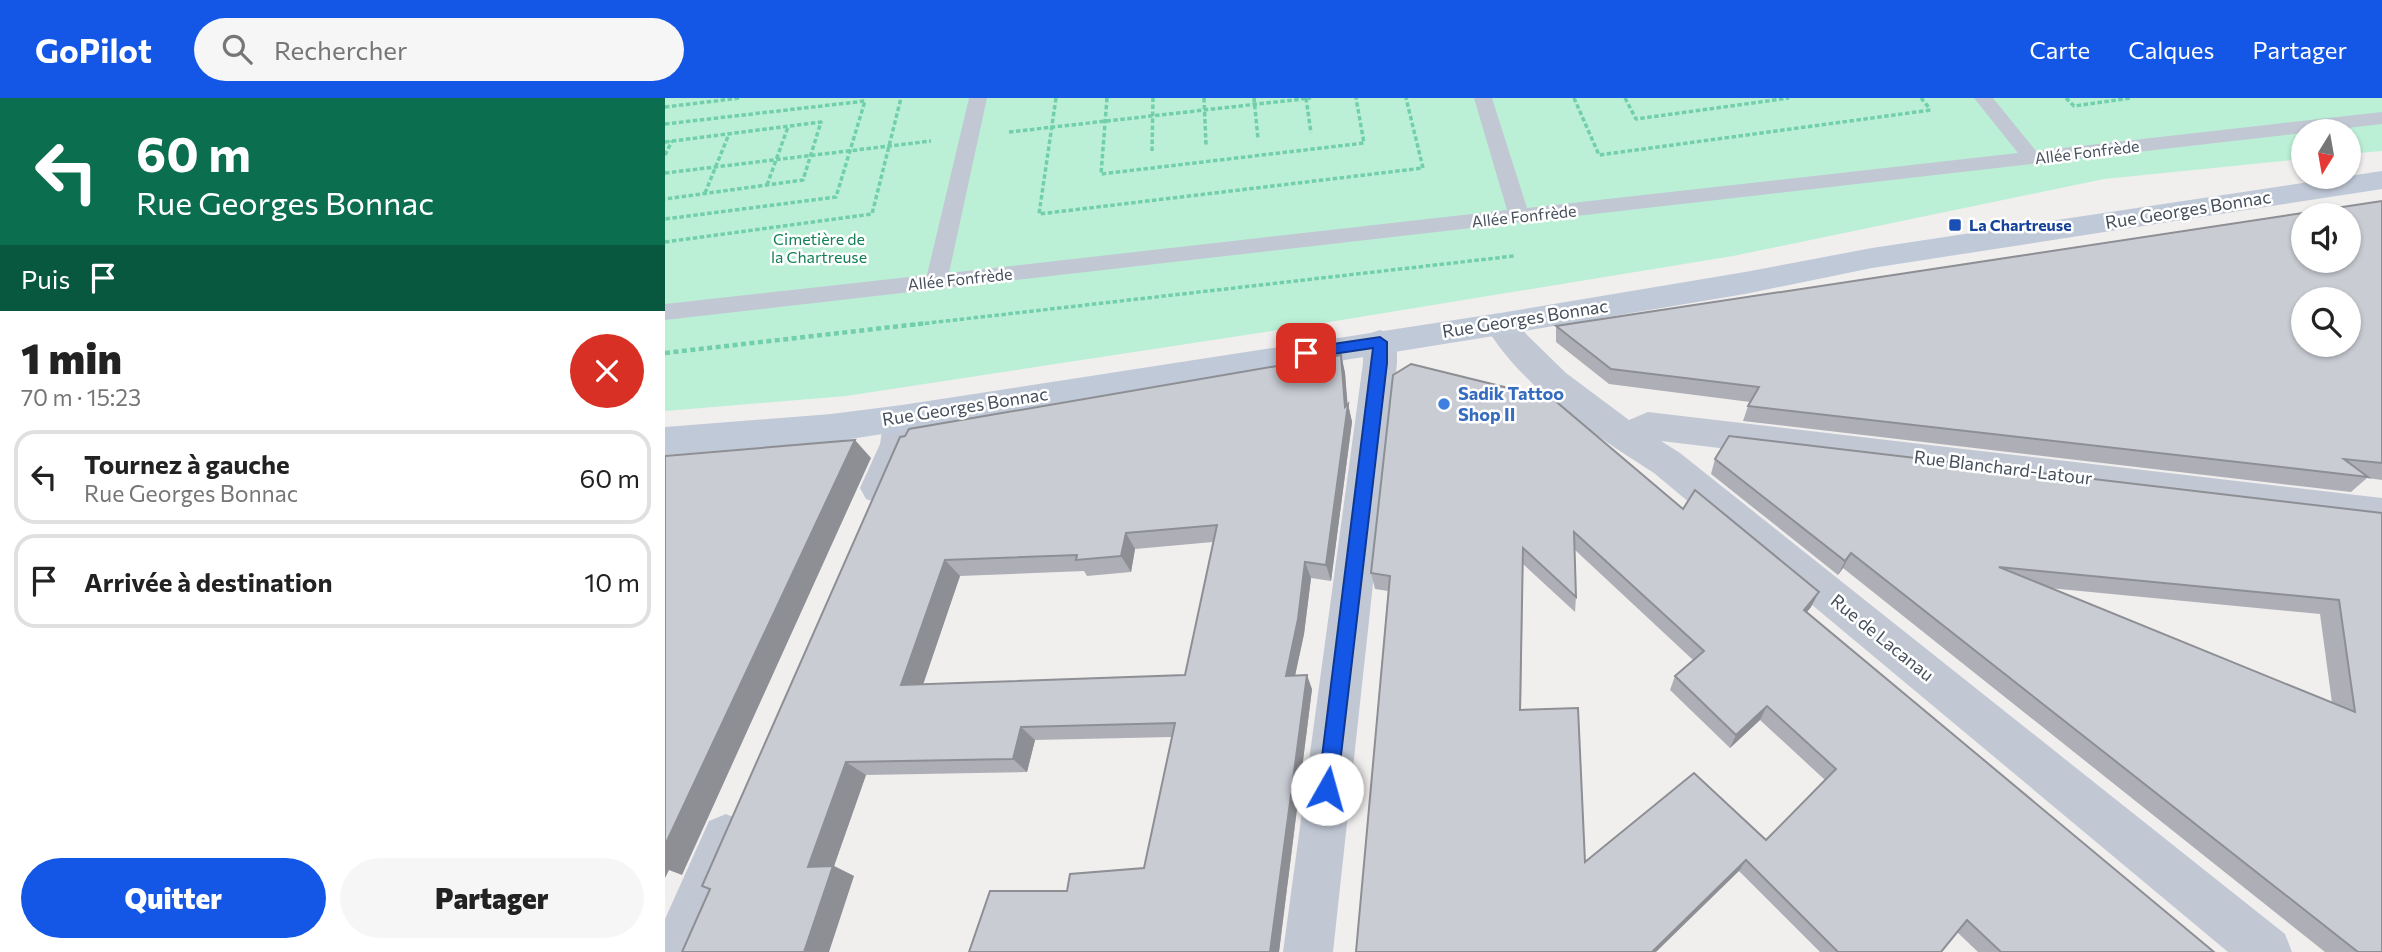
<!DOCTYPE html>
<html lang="fr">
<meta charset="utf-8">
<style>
:root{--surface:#fff;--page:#f6f6f6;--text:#222;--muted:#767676;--line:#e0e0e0;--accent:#1456e5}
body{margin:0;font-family:Commissioner,sans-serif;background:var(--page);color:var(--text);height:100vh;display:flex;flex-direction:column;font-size:26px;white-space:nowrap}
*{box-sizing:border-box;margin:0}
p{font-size:23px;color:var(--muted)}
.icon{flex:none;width:38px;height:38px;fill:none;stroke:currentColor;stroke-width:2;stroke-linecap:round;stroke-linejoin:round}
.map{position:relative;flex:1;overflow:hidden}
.drawer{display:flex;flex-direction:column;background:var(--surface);width:665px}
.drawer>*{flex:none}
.hud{background:#0b6e4f;color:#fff;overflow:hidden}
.needle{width:46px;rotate:191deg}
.tools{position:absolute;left:1626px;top:21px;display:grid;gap:14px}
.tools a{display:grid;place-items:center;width:70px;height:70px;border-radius:50%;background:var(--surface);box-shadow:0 2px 5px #0004;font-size:35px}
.pin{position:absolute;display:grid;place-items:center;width:60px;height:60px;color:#fff;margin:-30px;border-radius:14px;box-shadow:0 4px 10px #0006}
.me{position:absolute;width:77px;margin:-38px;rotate:7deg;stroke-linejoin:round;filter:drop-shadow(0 0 5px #0008)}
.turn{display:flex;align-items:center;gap:24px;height:147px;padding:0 21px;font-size:32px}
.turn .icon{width:91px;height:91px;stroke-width:2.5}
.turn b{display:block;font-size:49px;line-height:60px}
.then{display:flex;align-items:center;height:66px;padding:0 21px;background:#0003;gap:14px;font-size:26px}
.round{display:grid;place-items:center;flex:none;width:74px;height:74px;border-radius:37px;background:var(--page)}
.overview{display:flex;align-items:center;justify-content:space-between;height:119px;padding:0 21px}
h1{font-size:42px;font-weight:800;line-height:52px}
.primary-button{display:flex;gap:14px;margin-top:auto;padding:14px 21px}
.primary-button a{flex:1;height:80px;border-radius:42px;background:var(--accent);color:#fff;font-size:28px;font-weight:800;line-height:80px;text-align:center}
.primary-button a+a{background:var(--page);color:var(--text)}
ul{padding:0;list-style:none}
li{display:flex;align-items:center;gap:21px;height:94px;margin:0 14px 10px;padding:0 7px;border:4px solid var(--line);border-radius:21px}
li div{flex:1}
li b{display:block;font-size:26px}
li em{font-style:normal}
header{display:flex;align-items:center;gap:42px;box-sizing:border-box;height:98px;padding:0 35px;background:var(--accent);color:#fff}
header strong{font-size:33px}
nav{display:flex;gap:38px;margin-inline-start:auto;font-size:24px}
.search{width:490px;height:63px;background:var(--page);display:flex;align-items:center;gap:18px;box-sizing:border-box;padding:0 24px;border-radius:38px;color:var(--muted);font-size:26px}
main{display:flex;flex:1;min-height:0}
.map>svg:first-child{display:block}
.green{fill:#bbf0d6}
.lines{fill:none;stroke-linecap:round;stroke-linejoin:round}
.path-far1{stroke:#72cfac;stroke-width:3.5;stroke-dasharray:4.5 2.5;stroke-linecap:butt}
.path{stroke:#72cfac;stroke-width:4.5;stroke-dasharray:5 3.5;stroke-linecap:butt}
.service{fill:#c1c8d4;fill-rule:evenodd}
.minor{fill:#c1c8d4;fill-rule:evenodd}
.secondary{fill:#c0c9d8;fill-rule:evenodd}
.wall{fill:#aeafb6;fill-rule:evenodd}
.shaded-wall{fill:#8d8f94}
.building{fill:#caccd4;stroke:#8d8f94;stroke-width:2;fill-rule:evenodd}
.route{fill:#1456e5;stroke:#0d3895;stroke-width:2}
.transit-dot{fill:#1a4fb4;stroke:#fff;stroke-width:2.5}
.shop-dot{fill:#3f7fe0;stroke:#fff;stroke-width:2.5}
.labels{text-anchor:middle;stroke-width:5;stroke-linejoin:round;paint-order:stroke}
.far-street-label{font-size:16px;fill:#464f5c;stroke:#fff}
.far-transit-label{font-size:16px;font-weight:bold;fill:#164399;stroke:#fff;text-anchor:start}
.far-park-label{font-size:16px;fill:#148057;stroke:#fff}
.street-label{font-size:18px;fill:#464f5c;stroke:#fff}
.shop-label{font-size:18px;font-weight:bold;fill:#366cbe;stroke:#fff;text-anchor:start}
</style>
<header>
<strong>GoPilot</strong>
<div class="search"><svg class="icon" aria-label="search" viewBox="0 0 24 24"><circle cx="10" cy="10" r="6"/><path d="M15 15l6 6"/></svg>Rechercher</div>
<nav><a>Carte</a><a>Calques</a><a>Partager</a></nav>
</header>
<main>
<section class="drawer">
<div class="hud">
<div class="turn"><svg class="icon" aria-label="left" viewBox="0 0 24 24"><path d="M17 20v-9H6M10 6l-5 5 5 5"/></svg><div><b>60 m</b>Rue Georges Bonnac</div></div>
<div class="then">Puis<svg class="icon" aria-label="arrive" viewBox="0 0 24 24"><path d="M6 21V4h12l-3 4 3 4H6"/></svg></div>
</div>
<div class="overview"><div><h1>1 min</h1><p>70 m · 15:23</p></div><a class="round" style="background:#d93025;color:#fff"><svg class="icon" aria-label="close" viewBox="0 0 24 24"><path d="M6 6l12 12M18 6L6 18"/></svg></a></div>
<ul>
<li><svg class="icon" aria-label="left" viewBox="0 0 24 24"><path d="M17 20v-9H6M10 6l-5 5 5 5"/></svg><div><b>Tournez à gauche</b><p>Rue Georges Bonnac</p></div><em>60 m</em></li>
<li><svg class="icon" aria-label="arrive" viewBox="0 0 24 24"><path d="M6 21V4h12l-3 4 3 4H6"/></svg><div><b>Arrivée à destination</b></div><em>10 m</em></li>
</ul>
<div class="primary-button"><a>Quitter</a><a>Partager</a></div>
</section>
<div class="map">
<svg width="1717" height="854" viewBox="0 0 1717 854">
<rect width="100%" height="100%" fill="#f1eeee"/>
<polygon class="green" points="0,0 1717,0 1717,53 1684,56 1684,33 1638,33 1638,61 1439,81 1068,158 646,227 181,298 0,313"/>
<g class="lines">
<g class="path-far1">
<polyline points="391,0 374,116 758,70 741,0"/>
<polyline points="442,0 436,76 699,45 691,0"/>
<polyline points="539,0 541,47"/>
<polyline points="589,0 593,41"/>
<polyline points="641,0 646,35"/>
<polyline points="909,0 934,57 1266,12"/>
<polyline points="960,0 971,21 1124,0"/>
<polyline points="1256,0 1265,11"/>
<polyline points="1401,0 1409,8 1466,0"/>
<polyline points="0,9 75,0"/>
<polyline points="0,26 200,3 171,99 0,121"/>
<polyline points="344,34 646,0"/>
<polyline points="0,44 156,24 138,82 0,101"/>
<polyline points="487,53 488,0"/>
<polyline points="0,57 7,43"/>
<polyline points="0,75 266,43"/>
<polyline points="102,87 123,29"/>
<polyline points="40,95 64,36"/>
<polyline points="0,144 207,116 236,0"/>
<polyline points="246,227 849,158"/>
</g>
<polyline class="path" points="0,255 262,225"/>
<polygon class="service" points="304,0 322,0 284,175 842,112 809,0 827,0 862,110 1353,55 1309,0 1328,0 1371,53 1717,14 1717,26 0,222 0,206 262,177"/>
<g class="minor">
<path d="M 835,215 L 847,218 L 862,237 L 901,275 L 964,322 L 983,314 L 1717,400 L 1717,430 L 996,343 L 1015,355 L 1620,836 L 1627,854 L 1563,854 L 989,375 C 928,336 857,290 819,226 L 823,218 Z"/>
<polygon points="715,232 727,236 732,244 732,265 668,854 618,854 698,265 698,244 703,236"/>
<path d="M 237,307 L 250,311 C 264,336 240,377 227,401 L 214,405 L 201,401 L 195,390 L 215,346 L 219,320 L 224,311 Z"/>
<polygon points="61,716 78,723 85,740 36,854 0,854 0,821 44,723"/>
</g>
<polygon class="secondary" points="1717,73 1717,91 1207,170 1080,196 835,237 237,333 166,344 0,357 0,329 166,316 237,307 835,215 1080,174 1207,150"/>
</g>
<g class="wall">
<polygon points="1717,103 1717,382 1702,380 1686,394 1078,323 1083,308 1085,304 944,286 891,244 891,228"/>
<path d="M 676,257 L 680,275 L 682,307 L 683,306 L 687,324 L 666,483 L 646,480 L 639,536 L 630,577 L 647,591 L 614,854 L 304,854 L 402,793 L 479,770 L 507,639 L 370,642 L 362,674 L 201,677 L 169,768 L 189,778 L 45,791 L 235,339 ZM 548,444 L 520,577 L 258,587 L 295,478 L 419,473 L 422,478 L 466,474 L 470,451 Z"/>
<path d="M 1050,361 L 1717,415 L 1717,854 L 1660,854 L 1178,470 L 1173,477 L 1046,376 ZM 1384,490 L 1655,516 L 1667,605 Z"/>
<path d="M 1018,411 L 1146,509 L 1142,514 L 1549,854 L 1313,854 L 1292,834 L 1276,854 L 1155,854 L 1074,773 L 691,854 L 723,493 L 710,491 L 706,475 ZM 910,452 L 1028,562 L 1010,578 L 1005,592 L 1065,650 L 1095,622 L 1160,682 L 1101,742 L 920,764 L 856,612 L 858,466 L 910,514 L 911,499 Z"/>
</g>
<g class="shaded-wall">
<polygon points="676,257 680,275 683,311 683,306 687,324 666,483 661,467 680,309"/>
<polygon points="190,342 206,360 17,777 4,772 0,780 0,747"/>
<polygon points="461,435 470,451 466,474 456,458"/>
<polygon points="1186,455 1178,470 1173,477 1180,463"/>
<polygon points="280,462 295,478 253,601 236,587"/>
<polygon points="640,464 646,480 639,536 627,592 621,578"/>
<polygon points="1154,494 1146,509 1131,527 1139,512"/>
<polygon points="642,577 647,591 614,854 605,854"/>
<polygon points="1102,608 1095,622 1065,650 1071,637"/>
<polygon points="356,629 370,642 362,674 348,661"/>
<polygon points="181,664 201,677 169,768 189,778 164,854 139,854 143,769"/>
<polygon points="1081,762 1074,773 991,854 987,854"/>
</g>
<g class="building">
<path d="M 1717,103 L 1717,365 L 1679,361 L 1703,379 L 1083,308 L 1094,289 L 946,271 L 891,228 ZM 1638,117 L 1684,117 L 1684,163 L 1638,163 ZM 1638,201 L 1684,201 L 1684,247 L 1638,247 Z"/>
<path d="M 676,257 L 680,309 L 683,306 L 661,467 L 640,464 L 633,521 L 621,578 L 642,577 L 605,854 L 304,854 L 325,793 L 402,793 L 405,776 L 479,770 L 510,625 L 356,629 L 348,661 L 181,664 L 143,769 L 168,768 L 139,854 L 17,854 L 45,791 L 37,788 L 235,339 L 240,338 L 244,331 ZM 552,427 L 520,577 L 236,587 L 280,462 L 412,457 L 411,462 L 456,458 L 461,435 Z"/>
<path d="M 746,266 L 888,301 L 1018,411 L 1030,392 L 1154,494 L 1139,512 L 1549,854 L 1336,854 L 1302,822 L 1276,854 L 1173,854 L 1081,762 L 987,854 L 691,854 L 725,478 L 706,475 L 728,277 ZM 909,434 L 1039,553 L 1010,578 L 1071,637 L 1102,608 L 1171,671 L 1101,742 L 1029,675 L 920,764 L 913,610 L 855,612 L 858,450 L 911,499 Z"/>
<path d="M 1064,338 L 1717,415 L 1717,854 L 1693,854 L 1186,455 L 1180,463 L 1050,361 ZM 1334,469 L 1674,502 L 1690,614 Z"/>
<polygon points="190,342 0,747 0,358"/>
</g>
<polygon class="route" points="715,239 722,244 722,265 672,691 669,697 662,700 656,697 653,691 708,250 641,260 634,255 641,250"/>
<rect class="transit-dot" x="1283" y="120" width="14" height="14" rx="3.5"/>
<circle class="shop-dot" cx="779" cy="306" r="7"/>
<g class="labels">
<g class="far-street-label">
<text transform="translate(1422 54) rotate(-7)" y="6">Allée Fonfrède</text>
<text transform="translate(859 118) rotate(-6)" y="6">Allée Fonfrède</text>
<text transform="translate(295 181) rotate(-6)" y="6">Allée Fonfrède</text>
</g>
<g class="far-transit-label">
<text x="1304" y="133">La Chartreuse</text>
</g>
<g class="far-park-label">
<text x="154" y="147">Cimetière de<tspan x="154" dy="18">la Chartreuse</tspan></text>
</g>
<g class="street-label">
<text transform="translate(1523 112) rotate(-9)" y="6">Rue Georges Bonnac</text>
<text transform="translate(860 221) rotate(-9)" y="6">Rue Georges Bonnac</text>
<text transform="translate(300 309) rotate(-9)" y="6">Rue Georges Bonnac</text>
<text transform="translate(1338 370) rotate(7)" y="6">Rue Blanchard-Latour</text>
<text transform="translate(1217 540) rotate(39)" y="6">Rue de Lacanau</text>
</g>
<g class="shop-label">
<text x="793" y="302">Sadik Tattoo<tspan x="793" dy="21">Shop II</tspan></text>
</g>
</g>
</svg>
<div class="tools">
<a><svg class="needle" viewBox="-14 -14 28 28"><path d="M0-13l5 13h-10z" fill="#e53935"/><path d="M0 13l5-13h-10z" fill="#767676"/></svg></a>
<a><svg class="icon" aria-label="sound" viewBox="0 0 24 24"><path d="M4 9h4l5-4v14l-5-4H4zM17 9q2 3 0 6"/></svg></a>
<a><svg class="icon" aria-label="search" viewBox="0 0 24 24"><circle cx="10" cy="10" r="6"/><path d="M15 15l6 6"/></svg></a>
</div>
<div class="pin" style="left:641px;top:255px;background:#d93025"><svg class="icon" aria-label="arrive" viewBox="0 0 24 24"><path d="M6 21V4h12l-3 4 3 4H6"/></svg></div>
<svg class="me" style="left:662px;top:691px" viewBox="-20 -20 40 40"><circle r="19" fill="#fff"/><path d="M0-13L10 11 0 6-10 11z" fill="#1456e5"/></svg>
</div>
</main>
